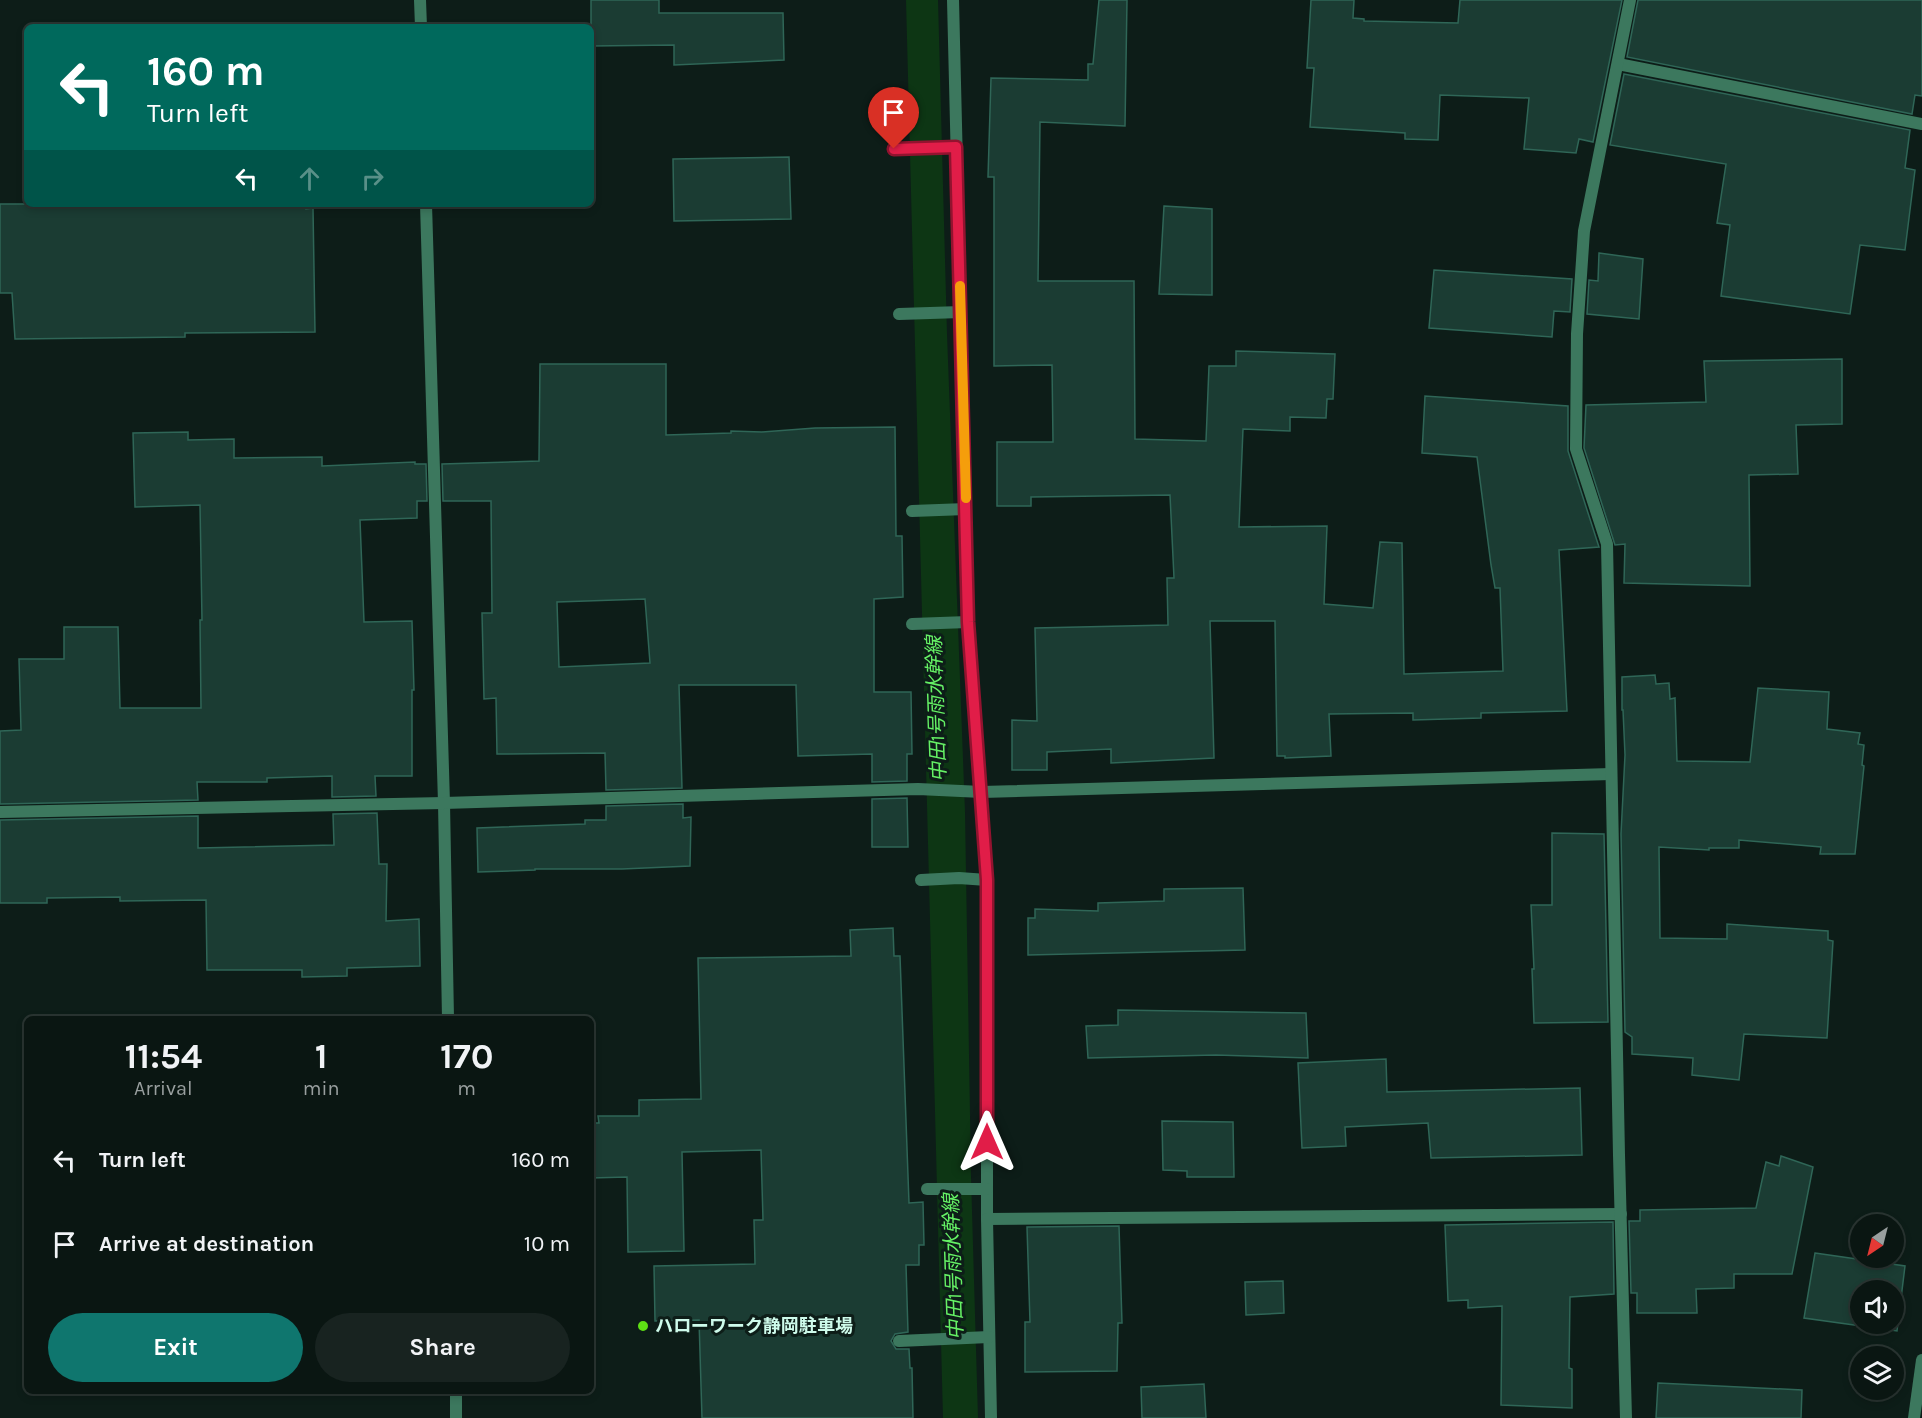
<!DOCTYPE html>
<meta charset="utf-8">
<style>
:root{--surface:#0a1612;--page:#182320;--text:#f1f3f6;--muted:#999f9f;--line:#2a3532;--accent:#0f766e}
body{margin:0;font-family:Karla,"Noto Sans JP",sans-serif;background:var(--page);color:var(--text);height:100vh;display:flex;flex-direction:column;font-size:22px;white-space:nowrap}
*{box-sizing:border-box;margin:0}
p{font-size:20px;color:var(--muted)}
.icon{flex:none;width:33px;height:33px;fill:none;stroke:currentColor;stroke-width:2;stroke-linecap:round;stroke-linejoin:round}
.map{position:relative;flex:1;overflow:hidden}
.panel{position:absolute;left:24px;top:1016px;width:570px;height:378px;display:flex;flex-direction:column;background:var(--surface);border-radius:9px;box-shadow:0 3px 9px #0003,0 0 0 2px var(--line)}
.panel>*{flex:none}
.banner{position:absolute;left:24px;top:24px;width:570px;height:183px;border-radius:9px;box-shadow:0 3px 9px #0003,0 0 0 2px var(--line);background:#00695c;color:#fff;overflow:hidden}
.needle{width:39px;rotate:215deg}
.buttons{position:absolute;left:1850px;top:1214px;display:grid;gap:12px}
.buttons a{display:grid;place-items:center;width:54px;height:54px;border-radius:50%;background:var(--surface);box-shadow:0 3px 9px #0003,0 0 0 2px var(--line);font-size:30px}
.pin{position:absolute;display:grid;place-items:center;width:51px;height:51px;color:#fff;margin:-62px -26px;border-radius:50% 50% 50% 0;rotate:-45deg;box-shadow:0 0 6px #0007}
.pin .icon{rotate:45deg}
.me{position:absolute;width:66px;margin:-33px;rotate:0deg;stroke-linejoin:round;filter:drop-shadow(0 0 4px #0008)}
.turn{display:flex;align-items:center;gap:21px;height:126px;padding:0 24px;font-size:27px}
.turn .icon{width:78px;height:78px;stroke-width:2.5}
.turn b{display:block;font-size:42px;line-height:51px}
.lanes{display:flex;align-items:center;height:57px;padding:0 24px;background:#0003;justify-content:center;gap:30px;direction:ltr}
.lanes .off{opacity:.35}
.eta{display:flex;justify-content:space-evenly;align-items:center;height:102px;text-align:center}
.eta b{font-size:36px;font-weight:700;line-height:42px}
.primary-button{display:flex;gap:12px;margin-top:auto;padding:12px 24px}
.primary-button a{flex:1;height:69px;border-radius:36px;background:var(--accent);color:#fff;font-size:24px;font-weight:700;line-height:69px;text-align:center}
.primary-button a+a{background:var(--page);color:var(--text)}
ul{padding:0;list-style:none}
li{display:flex;align-items:center;gap:18px;height:84px;padding:0 24px}
li div{flex:1}
li b{display:block;font-size:22px}
li em{font-style:normal}
.map>svg:first-child{display:block}
.water{fill:#0d3614}
.building{fill:#1b3c33;stroke:#2f6657;stroke-width:1.5;fill-rule:evenodd}
.lines{fill:none;stroke-linecap:round;stroke-linejoin:round}
.street{stroke:#3c785e;stroke-width:12}
.route-casing{stroke:#92132f;stroke-width:15}
.route{stroke:#e11d48;stroke-width:10}
.slow{stroke:#f59e0b;stroke-width:10}
.poi-dot{fill:#5ee014;stroke:#0d1d18;stroke-width:2}
.labels{text-anchor:middle;stroke-width:6;stroke-linejoin:round;paint-order:stroke}
.poi-label{font-size:18px;font-weight:bold;fill:#cefbeb;stroke:#0d1d18;text-anchor:start}
.water-label{font-size:20px;font-style:italic;fill:#65f165;stroke:#0d1d18}
</style>
<div class="map">
<svg width="1922" height="1418" viewBox="0 0 1922 1418">
<rect width="100%" height="100%" fill="#0d1d18"/>
<polygon class="water" points="906,0 938,0 947,334 965,812 971,1176 978,1418 943,1418"/>
<g class="building">
<polygon points="591,0 659,0 659,13 783,13 784,60 674,65 674,45 591,46"/>
<polygon points="1099,0 1127,0 1125,126 1040,122 1038,281 1134,281 1135,439 1206,441 1209,366 1236,366 1236,351 1335,354 1333,399 1327,399 1326,418 1290,417 1290,431 1243,429 1239,527 1327,526 1324,604 1373,608 1380,542 1402,543 1404,674 1503,671 1500,588 1495,588 1491,565 1477,457 1422,453 1425,396 1568,406 1568,451 1599,547 1559,550 1567,711 1481,713 1481,718 1413,720 1413,713 1329,714 1331,756 1285,758 1285,756 1277,756 1275,621 1210,621 1214,758 1111,763 1111,749 1047,752 1047,770 1012,770 1012,720 1037,721 1035,628 1168,625 1167,578 1174,578 1170,495 1031,497 1031,506 997,506 997,442 1053,442 1052,365 994,366 994,177 988,177 991,78 1088,80 1088,64 1093,64"/>
<polygon points="1311,0 1354,0 1353,18 1364,19 1364,21 1458,23 1460,0 1622,0 1593,142 1579,139 1576,153 1524,149 1529,98 1440,95 1438,140 1405,139 1405,133 1310,127 1314,68 1307,68"/>
<polygon points="1638,0 1922,0 1922,96 1915,95 1912,114 1627,57"/>
<polygon points="1624,74 1910,130 1905,168 1915,170 1905,250 1860,245 1850,314 1721,296 1730,225 1717,223 1726,164 1610,145"/>
<polygon points="789,157 791,219 674,221 673,159"/>
<polygon points="0,204 306,204 306,209 313,208 315,332 185,333 185,337 15,339 12,293 0,293"/>
<polygon points="1164,206 1212,209 1212,295 1159,294"/>
<polygon points="1599,253 1643,259 1639,319 1587,314 1589,280 1598,281"/>
<polygon points="1434,270 1572,279 1570,312 1554,311 1552,337 1429,328"/>
<polygon points="1842,359 1842,424 1796,425 1798,474 1749,475 1750,586 1624,583 1625,544 1615,545 1584,448 1586,405 1706,402 1704,361"/>
<path d="M 540,364 L 666,364 L 666,435 L 731,433 L 731,431 L 762,432 L 815,428 L 895,427 L 896,536 L 902,536 L 903,597 L 874,599 L 874,692 L 911,692 L 912,754 L 907,754 L 907,781 L 872,782 L 872,754 L 798,756 L 796,685 L 679,685 L 682,788 L 606,790 L 605,753 L 497,754 L 496,698 L 484,699 L 482,613 L 492,613 L 491,501 L 443,501 L 442,464 L 539,461 ZM 645,599 L 650,663 L 559,667 L 557,602 Z"/>
<polygon points="188,432 188,440 234,439 234,458 322,457 322,466 415,462 415,464 426,464 427,501 417,501 417,518 360,520 364,622 412,621 414,690 412,690 412,776 375,776 376,796 332,797 332,776 267,778 267,782 197,782 198,800 0,804 0,731 21,730 19,659 64,659 64,627 118,627 120,708 201,708 200,620 202,620 200,505 135,507 133,433"/>
<polygon points="1655,675 1656,684 1669,683 1670,699 1675,698 1677,761 1750,762 1758,688 1829,692 1827,729 1860,733 1858,744 1864,745 1862,765 1864,766 1855,854 1820,854 1821,847 1739,840 1739,848 1709,848 1709,850 1659,847 1660,938 1727,939 1727,924 1828,931 1828,940 1833,941 1827,1038 1744,1034 1739,1080 1692,1075 1693,1058 1632,1054 1632,1037 1625,1032 1621,834 1625,755 1623,710 1622,710 1622,677"/>
<polygon points="907,798 908,847 872,847 872,799"/>
<polygon points="683,804 683,818 691,817 690,866 622,869 535,869 535,870 478,872 477,828 585,824 585,820 606,820 606,806"/>
<polygon points="377,813 379,864 387,864 386,921 419,919 420,966 347,968 347,976 302,977 302,970 207,970 206,900 120,901 120,897 47,898 47,903 0,903 0,820 198,816 198,848 334,845 333,814"/>
<polygon points="1552,833 1604,834 1608,1022 1534,1023 1532,969 1534,969 1531,905 1552,905"/>
<polygon points="1243,888 1245,950 1028,955 1028,918 1035,918 1035,909 1098,911 1098,903 1164,901 1164,889"/>
<polygon points="893,928 894,956 900,956 909,1203 923,1202 924,1245 919,1245 919,1265 906,1265 908,1332 895,1334 891,1341 896,1349 909,1349 910,1368 912,1368 913,1418 702,1418 699,1320 655,1321 654,1266 755,1264 754,1220 763,1220 761,1150 682,1152 684,1251 628,1252 627,1177 591,1178 591,1123 599,1123 598,1116 639,1116 639,1100 701,1099 698,958 851,956 850,930"/>
<polygon points="1118,1010 1306,1013 1308,1058 1216,1055 1088,1058 1086,1026 1118,1025"/>
<polygon points="1386,1059 1387,1092 1580,1088 1582,1155 1431,1158 1428,1123 1345,1127 1346,1146 1302,1148 1298,1063"/>
<polygon points="1162,1121 1233,1122 1234,1177 1187,1177 1187,1171 1163,1170"/>
<polygon points="1781,1156 1813,1167 1792,1274 1734,1274 1734,1288 1696,1289 1697,1313 1637,1313 1637,1293 1631,1293 1629,1221 1640,1221 1640,1210 1756,1208 1766,1162 1779,1166"/>
<polygon points="1613,1222 1614,1294 1570,1297 1569,1368 1572,1369 1572,1408 1501,1405 1502,1306 1468,1308 1468,1300 1448,1301 1445,1225"/>
<polygon points="1119,1226 1122,1323 1118,1323 1117,1371 1025,1372 1025,1322 1030,1322 1027,1227"/>
<path d="M 1815,1253 L 1905,1266 L 1897,1331 L 1804,1318 ZM 1860,1290 L 1893,1290 L 1893,1323 L 1860,1323 Z"/>
<polygon points="1283,1281 1284,1313 1246,1315 1245,1282"/>
<polygon points="1658,1383 1802,1390 1801,1418 1656,1418"/>
<polygon points="1204,1384 1206,1418 1142,1418 1141,1387"/>
</g>
<g class="lines">
<g class="street">
<polyline points="420,0 421,27"/>
<polyline points="953,0 968,622 987,880 987,1219 991,1418"/>
<polyline points="1618,64 1922,124"/>
<polyline points="894,149 956,147"/>
<polyline points="426,204 444,803 448,1018"/>
<polyline points="899,314 961,312"/>
<polyline points="912,511 966,509"/>
<polyline points="912,624 968,622"/>
<polyline points="0,812 444,803 918,789 982,792 1611,774"/>
<polyline points="921,880 959,878 987,880"/>
<polyline points="927,1189 987,1189"/>
<polyline points="987,1219 1621,1214"/>
<polyline points="899,1341 989,1337"/>
<polyline points="456,1390 456,1418"/>
<polyline points="1626,1418 1619,1155 1607,544 1576,449 1577,334 1584,231 1630,0"/>
<polyline points="1914,1418 1922,1360"/>
</g>
</g>
<g class="lines">
<g class="route-casing">
<polyline id="route" points="894,149 956,147 968,622 987,880 987,1142"/>
</g>
<use href="#route" class="route"/>
<polyline class="slow" points="960,286 966,498"/>
</g>
<circle class="poi-dot" cx="643" cy="1326" r="6"/>
<g class="labels">
<g class="poi-label">
<text x="655" y="1332">ハローワーク静岡駐車場</text>
</g>
<g class="water-label">
<text transform="translate(936 709) rotate(-92)" y="7">中田1号雨水幹線</text>
<text transform="translate(953 1267) rotate(-92)" y="7">中田1号雨水幹線</text>
</g>
</g>
</svg>
<div class="buttons">
<a><svg class="needle" viewBox="-14 -14 28 28"><path d="M0-13l5 13h-10z" fill="#e53935"/><path d="M0 13l5-13h-10z" fill="#999f9f"/></svg></a>
<a><svg class="icon" aria-label="sound" viewBox="0 0 24 24"><path d="M4 9h4l5-4v14l-5-4H4zM17 9q2 3 0 6"/></svg></a>
<a><svg class="icon" aria-label="layers" viewBox="0 0 24 24"><path d="M12 4l9 5-9 5-9-5zM3 14l9 5 9-5"/></svg></a>
</div>
<div class="pin" style="left:894px;top:149px;background:#d93025"><svg class="icon" aria-label="arrive" viewBox="0 0 24 24"><path d="M6 21V4h12l-3 4 3 4H6"/></svg></div>
<svg class="me" style="left:987px;top:1142px" viewBox="-20 -20 40 40"><path d="M0-17L14 15 0 8-14 15z" fill="#e11d48" stroke="#fff" stroke-width="4"/></svg>
<div class="banner">
<div class="turn"><svg class="icon" aria-label="left" viewBox="0 0 24 24"><path d="M17 20v-9H6M10 6l-5 5 5 5"/></svg><div><b>160 m</b>Turn left</div></div>
<div class="lanes"><svg class="icon" aria-label="left" viewBox="0 0 24 24"><path d="M17 20v-9H6M10 6l-5 5 5 5"/></svg><svg class="icon off" aria-label="ahead" viewBox="0 0 24 24"><path d="M12 20V5M6 11l6-6 6 6"/></svg><svg class="icon off" aria-label="right" viewBox="0 0 24 24"><path d="M7 20v-9h11M14 6l5 5-5 5"/></svg></div>
</div>
<section class="panel">
<div class="eta">
<div><b>11:54</b><p>Arrival</p></div>
<div><b>1</b><p>min</p></div>
<div><b>170</b><p>m</p></div>
</div>
<ul>
<li><svg class="icon" aria-label="left" viewBox="0 0 24 24"><path d="M17 20v-9H6M10 6l-5 5 5 5"/></svg><div><b>Turn left</b></div><em>160 m</em></li>
<li><svg class="icon" aria-label="arrive" viewBox="0 0 24 24"><path d="M6 21V4h12l-3 4 3 4H6"/></svg><div><b>Arrive at destination</b></div><em>10 m</em></li>
</ul>
<div class="primary-button"><a>Exit</a><a>Share</a></div>
</section>
</div>
